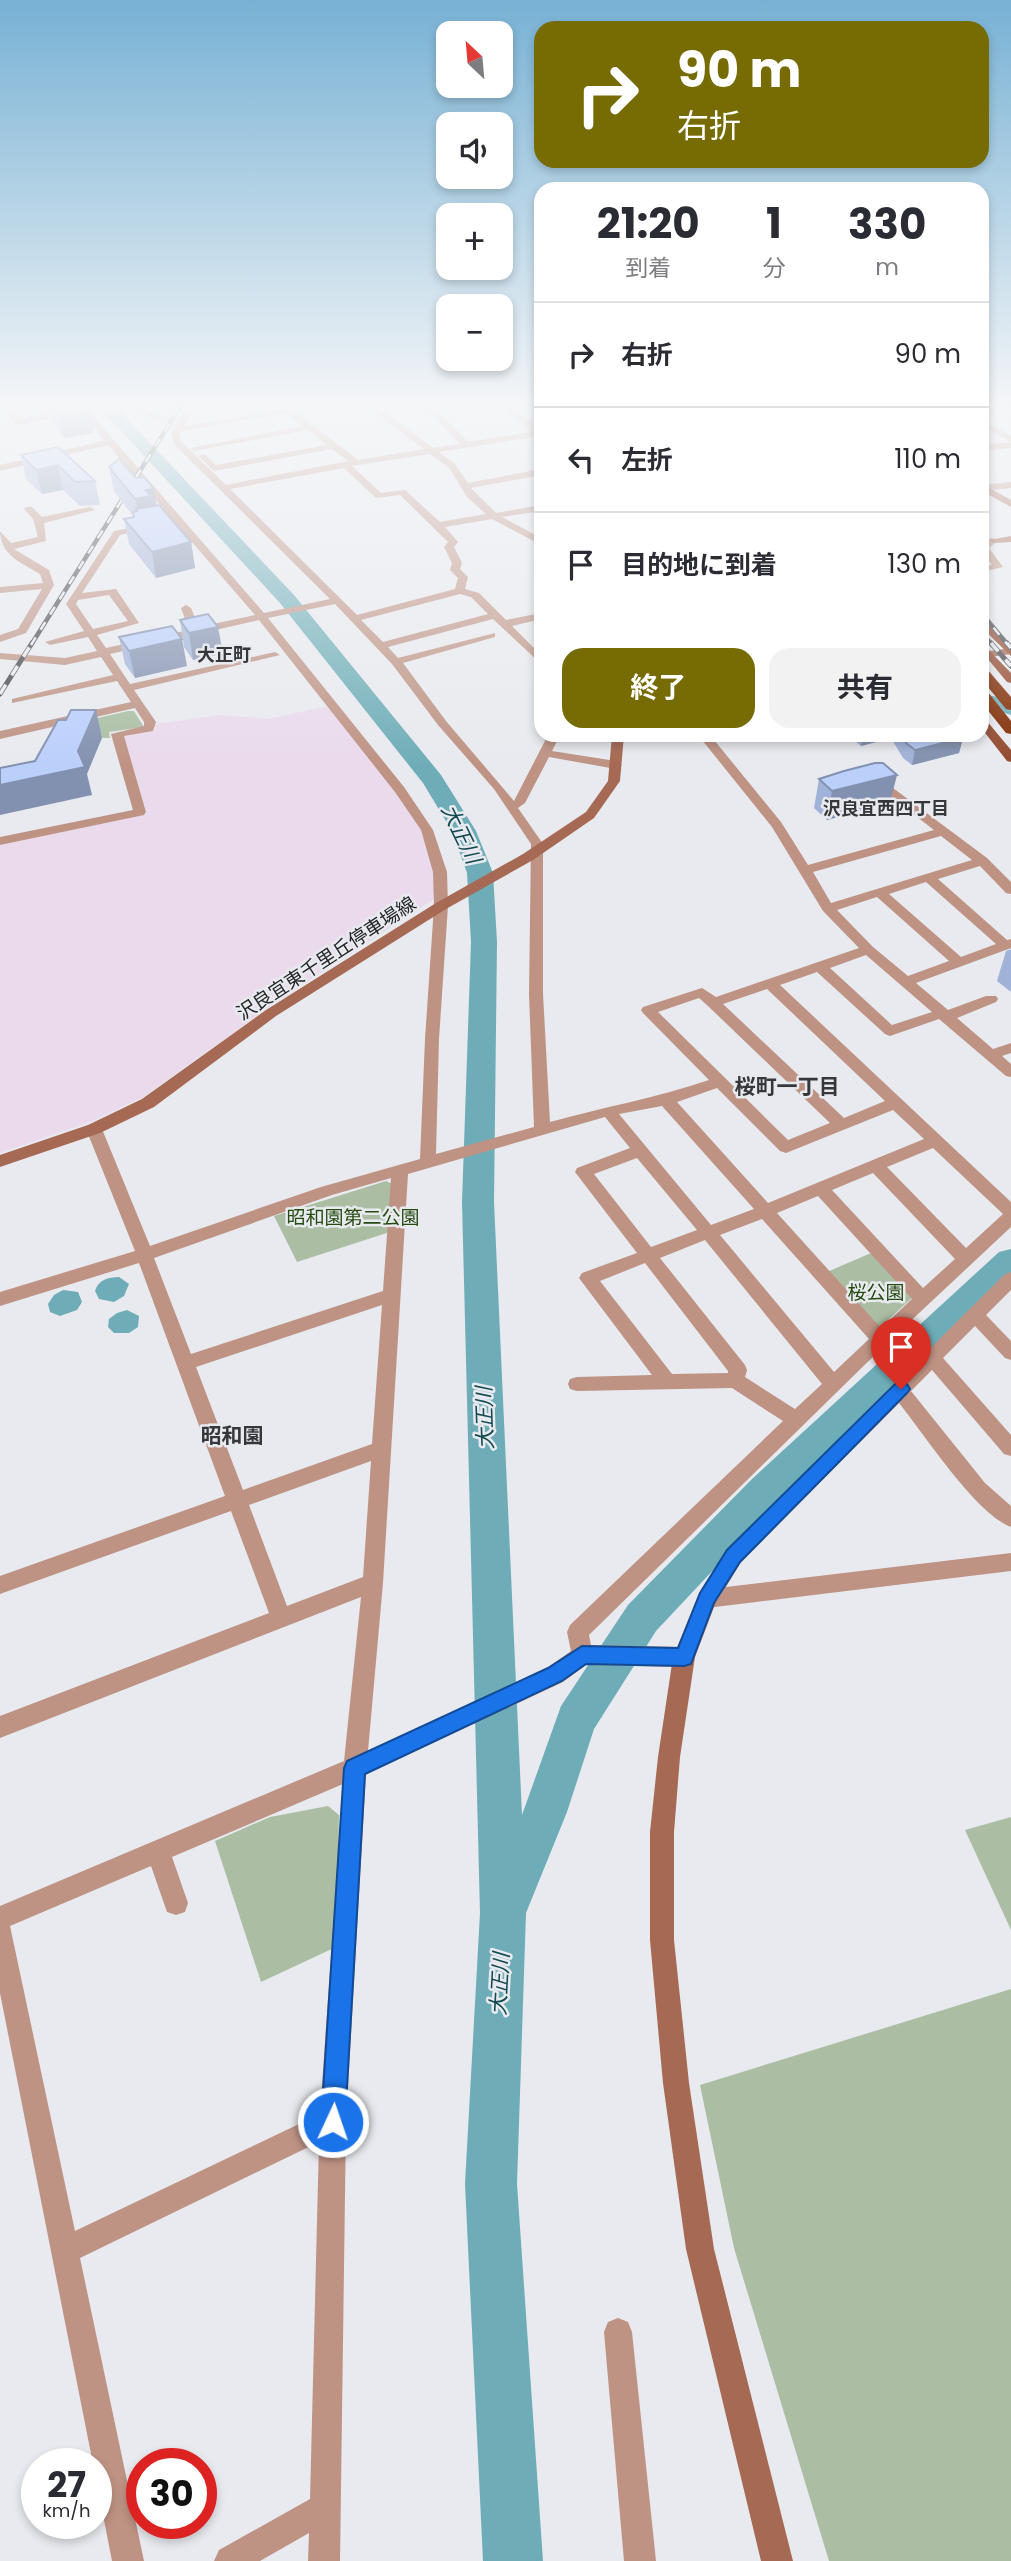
<!DOCTYPE html>
<html lang="ja">
<meta charset="utf-8">
<style>
:root{--surface:#fff;--page:#f2f2f3;--text:#2b2b33;--muted:#7c7c81;--line:#e1e1e2;--accent:#776b03}
body{margin:0;font-family:Poppins,"Noto Sans JP",sans-serif;background:var(--page);color:var(--text);height:100vh;display:flex;flex-direction:column;font-size:26px;white-space:nowrap}
*{box-sizing:border-box;margin:0}
p{font-size:23px;color:var(--muted)}
.icon{flex:none;width:38px;height:38px;fill:none;stroke:currentColor;stroke-width:2;stroke-linecap:round;stroke-linejoin:round}
.map{position:relative;flex:1;overflow:hidden}
.side{position:absolute;left:534px;top:182px;width:455px;height:560px;display:flex;flex-direction:column;background:var(--surface);border-radius:21px;box-shadow:0 4px 10px #0003}
.side>*{flex:none}
.hud{position:absolute;left:534px;top:21px;width:455px;height:147px;border-radius:21px;box-shadow:0 4px 10px #0003;background:#776b03;color:#fff;overflow:hidden}
.needle{width:46px;rotate:334deg}
.buttons{position:absolute;left:436px;top:21px;display:grid;gap:14px}
.buttons a{display:grid;place-items:center;width:77px;height:77px;border-radius:14px;background:var(--surface);box-shadow:0 4px 10px #0003;font-size:35px}
.speed{position:absolute;left:21px;top:2448px;display:flex;gap:14px;font-size:35px;font-weight:700;text-align:center}
.speed>*{display:grid;place-content:center;width:91px;height:91px;border-radius:50%;background:var(--surface);box-shadow:0 4px 10px #0003;line-height:1}
.speed small{font-size:18px;font-weight:400}
.speed .limit{border:10px solid #d22;background:#fff;color:#111}
.pin{position:absolute;display:grid;place-items:center;width:60px;height:60px;color:#fff;margin:-72px -30px;border-radius:50% 50% 50% 0;rotate:-45deg;box-shadow:0 0 7px #0007}
.pin .icon{rotate:45deg}
.me{position:absolute;width:77px;margin:-38px;rotate:3deg;stroke-linejoin:round;filter:drop-shadow(0 0 5px #0008)}
.turn{display:flex;align-items:center;gap:24px;height:147px;padding:0 28px;font-size:32px}
.turn .icon{width:91px;height:91px;stroke-width:2.5}
.turn b{display:block;font-size:49px;line-height:60px}
.eta{display:flex;justify-content:space-evenly;align-items:center;height:119px;text-align:center}
.eta b{font-size:42px;font-weight:700;line-height:49px}
.cta{display:flex;gap:14px;margin-top:auto;padding:14px 28px}
.cta a{flex:1;height:80px;border-radius:21px;background:var(--accent);color:#fff;font-size:28px;font-weight:700;line-height:80px;text-align:center}
.cta a+a{background:var(--page);color:var(--text)}
ul{padding:0;list-style:none}
li{display:flex;align-items:center;gap:21px;height:105px;padding:0 28px;border-top:2px solid var(--line)}
li div{flex:1}
li b{display:block;font-size:26px}
li em{font-style:normal}
.map>svg:first-child{display:block}
.industrial{fill:#eadaec}
.green{fill:#abbea3}
.water{fill:#6eadb7}
.lines{fill:none;stroke-linecap:round;stroke-linejoin:round}
.river{fill:#6eadb7;fill-rule:evenodd}
.street-tunnel{stroke:#c1c3c7;stroke-width:10;stroke-dasharray:10 4.5;stroke-linecap:butt}
.street{fill:#be9384;fill-rule:evenodd}
.secondary{fill:#a66953;fill-rule:evenodd}
.primary{fill:#92492e;fill-rule:evenodd}
.highway{fill:#802b03;fill-rule:evenodd}
.rail-far1-casing{stroke:#47484b;stroke-width:4.5}
.rail-casing{stroke:#47484b;stroke-width:5}
.rail-far1{stroke:#e8eaef;stroke-width:2.5;stroke-dasharray:9;stroke-linecap:butt}
.rail{stroke:#e8eaef;stroke-width:3.5;stroke-dasharray:11;stroke-linecap:butt}
.wall{fill:#a1b2d8}
.shaded-wall{fill:#8391b0}
.building{fill:#bbcffb;stroke:#8391b0;stroke-width:2}
.route{fill:#1a73e8;stroke:#114b97;stroke-width:2}
.labels{text-anchor:middle;stroke-width:5;stroke-linejoin:round;paint-order:stroke}
.far-neighbourhood-label{font-size:18px;font-weight:bold;fill:#35373a;stroke:#e8eaef}
.street-label{font-size:19px;fill:#242527;stroke:#e8eaef}
.park-label{font-size:19px;fill:#254b11;stroke:#e8eaef}
.water-label{font-size:21px;font-style:italic;fill:#124a52;stroke:#e8eaef}
.neighbourhood-label{font-size:21px;font-weight:bold;fill:#35373a;stroke:#e8eaef}
</style>
<div class="map">
<svg width="1011" height="2561" viewBox="0 0 1011 2561">
<rect width="100%" height="100%" fill="#e8eaef"/>
<polygon class="industrial" points="329,706 395,791 421,831 434,873 437,897 266,1009 143,1097 90,1122 0,1153 0,845 147,814 124,736 155,731 156,724 220,715 267,719"/>
<g class="green">
<polygon points="128,711 134,711 144,727 109,732 110,738 64,737 58,727"/>
<polygon points="386,1181 392,1184 393,1231 297,1262 274,1216"/>
<polygon points="871,1253 912,1298 879,1328 827,1272"/>
<polygon points="328,1806 339,1815 336,1947 261,1982 215,1841 270,1817"/>
<polygon points="1011,1817 1011,1930 965,1830"/>
<polygon points="1011,1989 1011,2561 829,2561 734,2248 700,2085"/>
</g>
<g class="water">
<path d="M 119,1277 L 129,1284 L 124,1296 L 114,1302 L 99,1299 L 95,1291 C 98,1280 108,1277 119,1277 Z"/>
<polygon points="63,1290 78,1292 82,1302 77,1310 60,1316 50,1312 48,1304 54,1295"/>
<polygon points="127,1310 139,1316 138,1327 129,1333 114,1333 108,1327 109,1319 117,1313"/>
</g>
<g class="lines">
<g class="river">
<polygon points="99,407 116,407 294,595 441,775 476,831 493,873 497,942 494,1202 522,1815 561,1706 628,1605 752,1479 999,1252 1011,1249 1011,1281 778,1501 656,1631 594,1729 567,1812 526,1913 517,2184 543,2561 483,2561 465,2184 480,1913 462,1202 471,942 467,873 452,831 423,783 280,603"/>
<polygon points="982,693 1011,701 1011,715 982,706"/>
</g>
<polyline class="street-tunnel" points="161,419 177,423"/>
<g class="street">
<polygon points="36,407 44,407 50,419 16,425 5,411 12,409 18,419 42,415"/>
<path d="M 76,407 L 85,407 L 264,613 L 330,599 L 174,444 L 171,433 L 177,427 L 176,425 L 187,407 L 195,407 L 184,426 L 291,408 L 358,460 L 424,449 L 368,407 L 378,407 L 433,448 L 460,444 L 425,407 L 434,407 L 468,442 L 530,432 L 502,407 L 511,407 L 541,430 L 540,440 L 534,437 L 439,452 L 455,464 L 468,483 L 541,469 L 541,475 L 471,488 L 496,513 L 541,505 L 541,511 L 502,517 L 541,538 L 541,545 L 492,519 L 445,527 L 458,542 L 454,547 L 462,563 L 460,569 L 468,577 L 465,589 L 479,593 L 506,620 L 541,613 L 541,619 L 512,626 L 541,655 L 541,664 L 493,619 L 388,647 L 398,658 L 495,633 L 495,637 L 403,663 L 446,721 L 514,801 L 548,735 L 560,735 L 552,751 L 616,761 L 622,765 L 616,769 L 549,757 L 525,803 L 518,808 L 543,844 L 543,994 L 550,1122 C 603,1107 657,1098 709,1080 L 643,1013 L 641,1010 L 643,1007 L 702,988 L 716,997 L 859,948 L 823,911 L 772,827 L 698,735 L 710,735 L 781,822 L 808,865 L 934,830 L 881,789 L 879,786 L 885,782 L 987,858 L 1011,882 L 1011,894 L 1006,893 L 980,866 L 938,879 L 1007,940 L 1011,939 L 1011,948 L 916,983 L 948,1010 L 986,996 L 996,996 L 998,999 L 996,1002 L 957,1018 L 993,1049 L 1011,1043 L 1011,1053 L 1002,1056 L 1011,1064 L 1011,1077 L 1006,1076 L 939,1019 L 890,1036 L 885,1034 L 817,972 L 780,985 L 1011,1202 L 1011,1227 L 886,1344 L 589,1635 L 591,1645 L 684,1647 L 692,1650 L 695,1657 L 692,1664 L 684,1667 L 586,1665 L 563,1682 L 366,1774 L 346,2122 L 340,2561 L 308,2561 L 309,2533 L 260,2561 L 214,2561 L 219,2550 L 310,2499 L 319,2142 L 80,2258 L 144,2561 L 112,2561 L 96,2479 L 96,2464 L 93,2464 L 0,1993 L 0,1906 L 344,1761 L 361,1597 L 0,1738 L 0,1716 L 269,1613 L 231,1511 L 0,1594 L 0,1576 L 225,1496 L 139,1263 L 0,1306 L 0,1292 L 135,1251 L 86,1129 L 88,1125 L 100,1125 L 102,1129 L 150,1246 L 321,1187 L 420,1159 L 425,1039 L 434,906 L 433,872 L 421,830 L 395,792 L 259,620 L 110,654 L 130,684 L 275,652 L 280,655 L 134,690 L 156,722 L 153,731 L 124,736 L 146,812 L 144,815 L 0,845 L 0,837 L 133,810 L 111,734 L 144,726 L 144,722 L 135,708 L 0,739 L 0,731 L 131,702 L 117,681 L 12,703 L 12,699 L 113,675 L 101,657 L 65,665 L 0,659 L 0,653 L 65,658 L 97,651 L 88,637 L 50,645 L 45,642 L 84,631 L 66,604 L 114,531 L 150,524 L 155,527 L 120,535 L 82,593 L 116,589 L 139,623 L 97,635 L 106,648 L 189,630 L 181,608 L 186,605 L 191,608 L 199,627 L 255,615 L 108,445 L 0,471 L 0,465 L 104,441 ZM 286,413 L 303,426 L 190,448 L 194,451 L 308,430 L 327,445 L 216,465 L 205,454 L 198,456 L 214,471 L 332,449 L 348,461 L 226,485 L 181,441 L 179,433 L 182,431 ZM 430,454 L 449,468 L 467,497 L 486,514 L 440,522 L 405,490 L 381,493 L 352,466 ZM 344,468 L 376,498 L 400,495 L 448,542 L 444,547 L 452,563 L 450,570 L 458,578 L 455,589 L 357,615 L 230,489 ZM 460,594 L 471,597 L 488,614 L 383,642 L 361,620 ZM 109,595 L 128,621 L 93,629 L 76,604 L 78,600 ZM 335,604 L 392,664 L 438,725 L 494,789 L 531,844 L 529,994 L 534,1127 L 436,1154 L 439,1039 L 448,906 L 447,872 L 433,830 L 404,787 L 268,618 ZM 941,836 L 972,860 L 831,903 L 813,872 ZM 926,882 L 996,944 L 961,957 L 889,894 ZM 877,897 L 949,961 L 908,976 L 873,947 L 837,910 ZM 866,955 L 932,1012 L 892,1025 L 830,968 ZM 767,989 L 885,1101 L 844,1118 L 723,1004 ZM 699,998 L 708,1006 L 830,1123 L 788,1140 L 658,1012 ZM 717,1088 L 780,1151 L 786,1153 L 893,1110 L 924,1139 L 768,1203 L 677,1102 ZM 662,1106 L 754,1209 L 711,1225 L 619,1114 ZM 605,1117 L 630,1148 L 577,1168 L 575,1172 L 637,1253 L 582,1273 L 579,1278 L 652,1375 L 577,1377 L 570,1379 L 568,1384 L 570,1389 L 577,1391 L 732,1388 L 783,1421 L 570,1625 L 567,1632 L 571,1651 L 547,1668 L 368,1751 L 383,1583 L 408,1174 ZM 933,1148 L 1003,1214 L 966,1248 L 887,1167 ZM 637,1158 L 697,1230 L 651,1247 L 594,1174 ZM 873,1173 L 955,1259 L 923,1288 L 832,1190 ZM 391,1178 L 383,1291 L 191,1354 L 154,1258 L 332,1195 ZM 818,1196 L 912,1299 L 881,1328 L 777,1213 ZM 762,1219 L 869,1339 L 834,1372 L 720,1235 ZM 705,1240 L 822,1384 L 795,1409 L 745,1377 L 747,1370 L 745,1365 L 660,1258 ZM 645,1263 L 728,1371 L 728,1373 L 672,1374 L 600,1281 ZM 382,1305 L 372,1444 L 243,1490 L 196,1367 ZM 371,1461 L 363,1577 L 287,1606 L 249,1505 ZM 343,1784 L 320,2114 L 75,2231 L 10,1926 L 151,1866 L 167,1912 L 176,1915 L 185,1912 L 188,1903 L 172,1857 Z"/>
<polygon points="132,407 143,407 165,419 158,421"/>
<polygon points="993,407 1009,407 982,414 982,410"/>
<polygon points="982,420 1011,436 1011,448 982,451 982,445 1011,442 982,426"/>
<polygon points="1011,482 1011,488 982,491 982,485"/>
<path d="M 26,507 L 32,507 L 42,517 L 90,507 L 95,510 L 44,523 L 46,541 L 14,549 L 49,570 L 54,585 L 26,633 L 0,642 L 0,635 L 18,629 L 42,589 L 0,593 L 0,587 L 43,583 L 40,574 C 22,563 0,555 0,531 L 11,543 L 38,537 L 33,519 L 24,509 Z"/>
<polygon points="991,538 999,540 989,548 1003,567 982,572 982,566 992,565 982,551 982,544"/>
<path d="M 1011,1272 L 1011,1290 L 986,1315 L 1011,1341 L 1011,1360 L 1005,1358 L 975,1326 L 943,1358 L 1011,1435 L 1011,1456 L 1004,1454 L 932,1370 L 911,1391 L 985,1483 L 1011,1506 L 1011,1527 C 976,1514 924,1434 899,1403 L 741,1562 L 726,1587 L 1011,1553 L 1011,1571 L 707,1608 L 700,1606 L 697,1599 L 700,1592 L 727,1550 L 1005,1274 Z"/>
<polygon points="618,2318 628,2322 632,2332 656,2561 624,2561 604,2332 608,2322"/>
</g>
<g class="secondary">
<polygon points="982,484 1011,500 1011,507 982,491"/>
<polygon points="1011,536 1011,542 994,543 989,540"/>
<polygon points="1011,648 1011,654 982,658 982,652"/>
<polygon points="612,735 624,735 620,781 594,818 533,860 446,909 276,1016 154,1107 100,1133 0,1167 0,1155 88,1125 142,1099 266,1010 436,903 523,854 586,812 608,781"/>
<polygon points="707,1590 714,1592 717,1599 695,1657 680,1757 674,1832 674,1940 689,2083 714,2249 793,2561 761,2561 686,2249 663,2083 650,1940 650,1832 658,1757 673,1657 700,1592"/>
</g>
<g class="primary">
<polygon points="982,619 1011,647 1011,656 982,628"/>
<polygon points="982,643 1011,673 1011,683 1007,682 982,652"/>
<polygon points="982,719 986,720 1011,750 1011,762 1007,761 982,729"/>
</g>
<g class="highway">
<polygon points="982,668 987,669 1011,697 1011,710 1006,709 982,680"/>
<polygon points="982,690 987,691 1011,721 1011,734 1006,733 982,703"/>
</g>
<g class="rail-far1-casing">
<g id="rail-far1">
<polyline points="982,614 1008,645"/>
<polyline points="982,633 992,645"/>
<polyline points="31,645 180,407"/>
</g>
</g>
<g class="rail-casing">
<g id="rail">
<polyline points="991,643 1011,666"/>
<polyline points="1007,643 1011,648"/>
<polyline points="0,694 32,643"/>
</g>
</g>
<use href="#rail-far1" class="rail-far1"/>
<use href="#rail" class="rail"/>
</g>
<g class="wall">
<polygon points="47,407 88,407 94,433 64,438 52,421"/>
<polygon points="58,447 95,481 100,505 80,506 63,490 42,494 26,479 21,455"/>
<polygon points="109,467 136,478 154,489 157,505 191,542 195,568 156,578 129,544 124,519 134,517 133,516 114,491"/>
<polygon points="180,620 223,654 193,660 184,647"/>
<polygon points="119,637 187,666 135,678 125,664"/>
<polygon points="847,735 959,735 963,738 959,753 912,765 903,758 891,738 861,746"/>
<polygon points="819,779 890,803 827,820 814,808"/>
<polygon points="1011,949 1011,992 997,981 1006,951"/>
</g>
<g class="shaded-wall">
<polygon points="90,410 94,433 64,438 59,414"/>
<polygon points="58,465 63,490 42,494 36,470"/>
<polygon points="154,489 158,514 140,524 135,499 146,490"/>
<polygon points="191,542 195,568 156,578 152,552"/>
<polygon points="218,627 223,654 193,660 189,633"/>
<polygon points="182,639 187,666 135,678 129,651"/>
<polygon points="96,710 102,738 87,774 92,795 0,815 0,785 78,751"/>
<polygon points="864,735 892,735 891,738 861,746"/>
<polygon points="963,738 959,753 912,765 915,750"/>
<polygon points="897,775 890,803 827,820 832,791"/>
</g>
<g class="building">
<polygon points="54,407 88,407 90,410 59,414"/>
<polygon points="58,447 95,481 75,482 58,465 36,470 21,455"/>
<polygon points="119,459 136,478 144,477 154,489 146,490 151,496 135,499 109,467"/>
<polygon points="159,505 191,542 152,552 124,519 134,517 133,512 137,511 136,509"/>
<polygon points="208,614 218,627 189,633 180,620"/>
<polygon points="172,626 182,639 129,651 119,637"/>
<polygon points="71,710 96,710 78,751 85,767 0,785 0,768 35,761 58,720 66,720"/>
<polygon points="901,735 959,735 963,738 915,750 906,743"/>
<polygon points="875,763 883,763 897,775 832,791 819,779 844,771"/>
</g>
<linearGradient id="sky" x2="0" y2="1"><stop stop-color="#77b1d4"/><stop offset="0.53" stop-color="#f5f6f8"/><stop offset="1" stop-color="#f5f6f8" stop-opacity="0"/></linearGradient>
<rect width="1011" height="766" fill="url(#sky)"/>
<polygon class="route" points="901,1382 907,1384 910,1389 907,1393 740,1562 714,1603 691,1664 684,1666 586,1664 562,1681 365,1774 345,2122 341,2131 333,2134 324,2131 321,2122 344,1768 347,1761 548,1668 582,1646 678,1648 700,1593 727,1550 895,1384"/>
<g class="labels">
<g class="far-neighbourhood-label">
<text x="224" y="661">大正町</text>
<text x="886" y="815">沢良宜西四丁目</text>
</g>
<g class="street-label">
<text transform="translate(326 958) rotate(-33)" y="7">沢良宜東千里丘停車場線</text>
</g>
<g class="park-label">
<text x="353" y="1224">昭和園第二公園</text>
<text x="876" y="1299">桜公園</text>
</g>
<g class="water-label">
<text transform="translate(461 834) rotate(64)" y="7">大正川</text>
<text transform="translate(485 1418) rotate(-92)" y="7">大正川</text>
<text transform="translate(500 1984) rotate(-87)" y="7">大正川</text>
</g>
<g class="neighbourhood-label">
<text x="787" y="1094">桜町一丁目</text>
<text x="232" y="1443">昭和園</text>
</g>
</g>
</svg>
<div class="buttons">
<a><svg class="needle" viewBox="-14 -14 28 28"><path d="M0-13l5 13h-10z" fill="#e53935"/><path d="M0 13l5-13h-10z" fill="#7c7c81"/></svg></a>
<a><svg class="icon" aria-label="sound" viewBox="0 0 24 24"><path d="M4 9h4l5-4v14l-5-4H4zM17 9q2 3 0 6"/></svg></a>
<a>+</a>
<a>−</a>
</div>
<div class="speed"><div>27<small>km/h</small></div><div class="limit">30</div></div>
<div class="pin" style="left:901px;top:1389px;background:#d93025"><svg class="icon" aria-label="arrive" viewBox="0 0 24 24"><path d="M6 21V4h12l-3 4 3 4H6"/></svg></div>
<svg class="me" style="left:333px;top:2122px" viewBox="-20 -20 40 40"><circle r="17" fill="#1a73e8" stroke="#fff" stroke-width="3"/><path d="M0-11L8 9 0 5-8 9z" fill="#fff"/></svg>
<div class="hud">
<div class="turn"><svg class="icon" aria-label="right" viewBox="0 0 24 24"><path d="M7 20v-9h11M14 6l5 5-5 5"/></svg><div><b>90 m</b>右折</div></div>
</div>
<section class="side">
<div class="eta">
<div><b>21:20</b><p>到着</p></div>
<div><b>1</b><p>分</p></div>
<div><b>330</b><p>m</p></div>
</div>
<ul>
<li><svg class="icon" aria-label="right" viewBox="0 0 24 24"><path d="M7 20v-9h11M14 6l5 5-5 5"/></svg><div><b>右折</b></div><em>90 m</em></li>
<li><svg class="icon" aria-label="left" viewBox="0 0 24 24"><path d="M17 20v-9H6M10 6l-5 5 5 5"/></svg><div><b>左折</b></div><em>110 m</em></li>
<li><svg class="icon" aria-label="arrive" viewBox="0 0 24 24"><path d="M6 21V4h12l-3 4 3 4H6"/></svg><div><b>目的地に到着</b></div><em>130 m</em></li>
</ul>
<div class="cta"><a>終了</a><a>共有</a></div>
</section>
</div>
